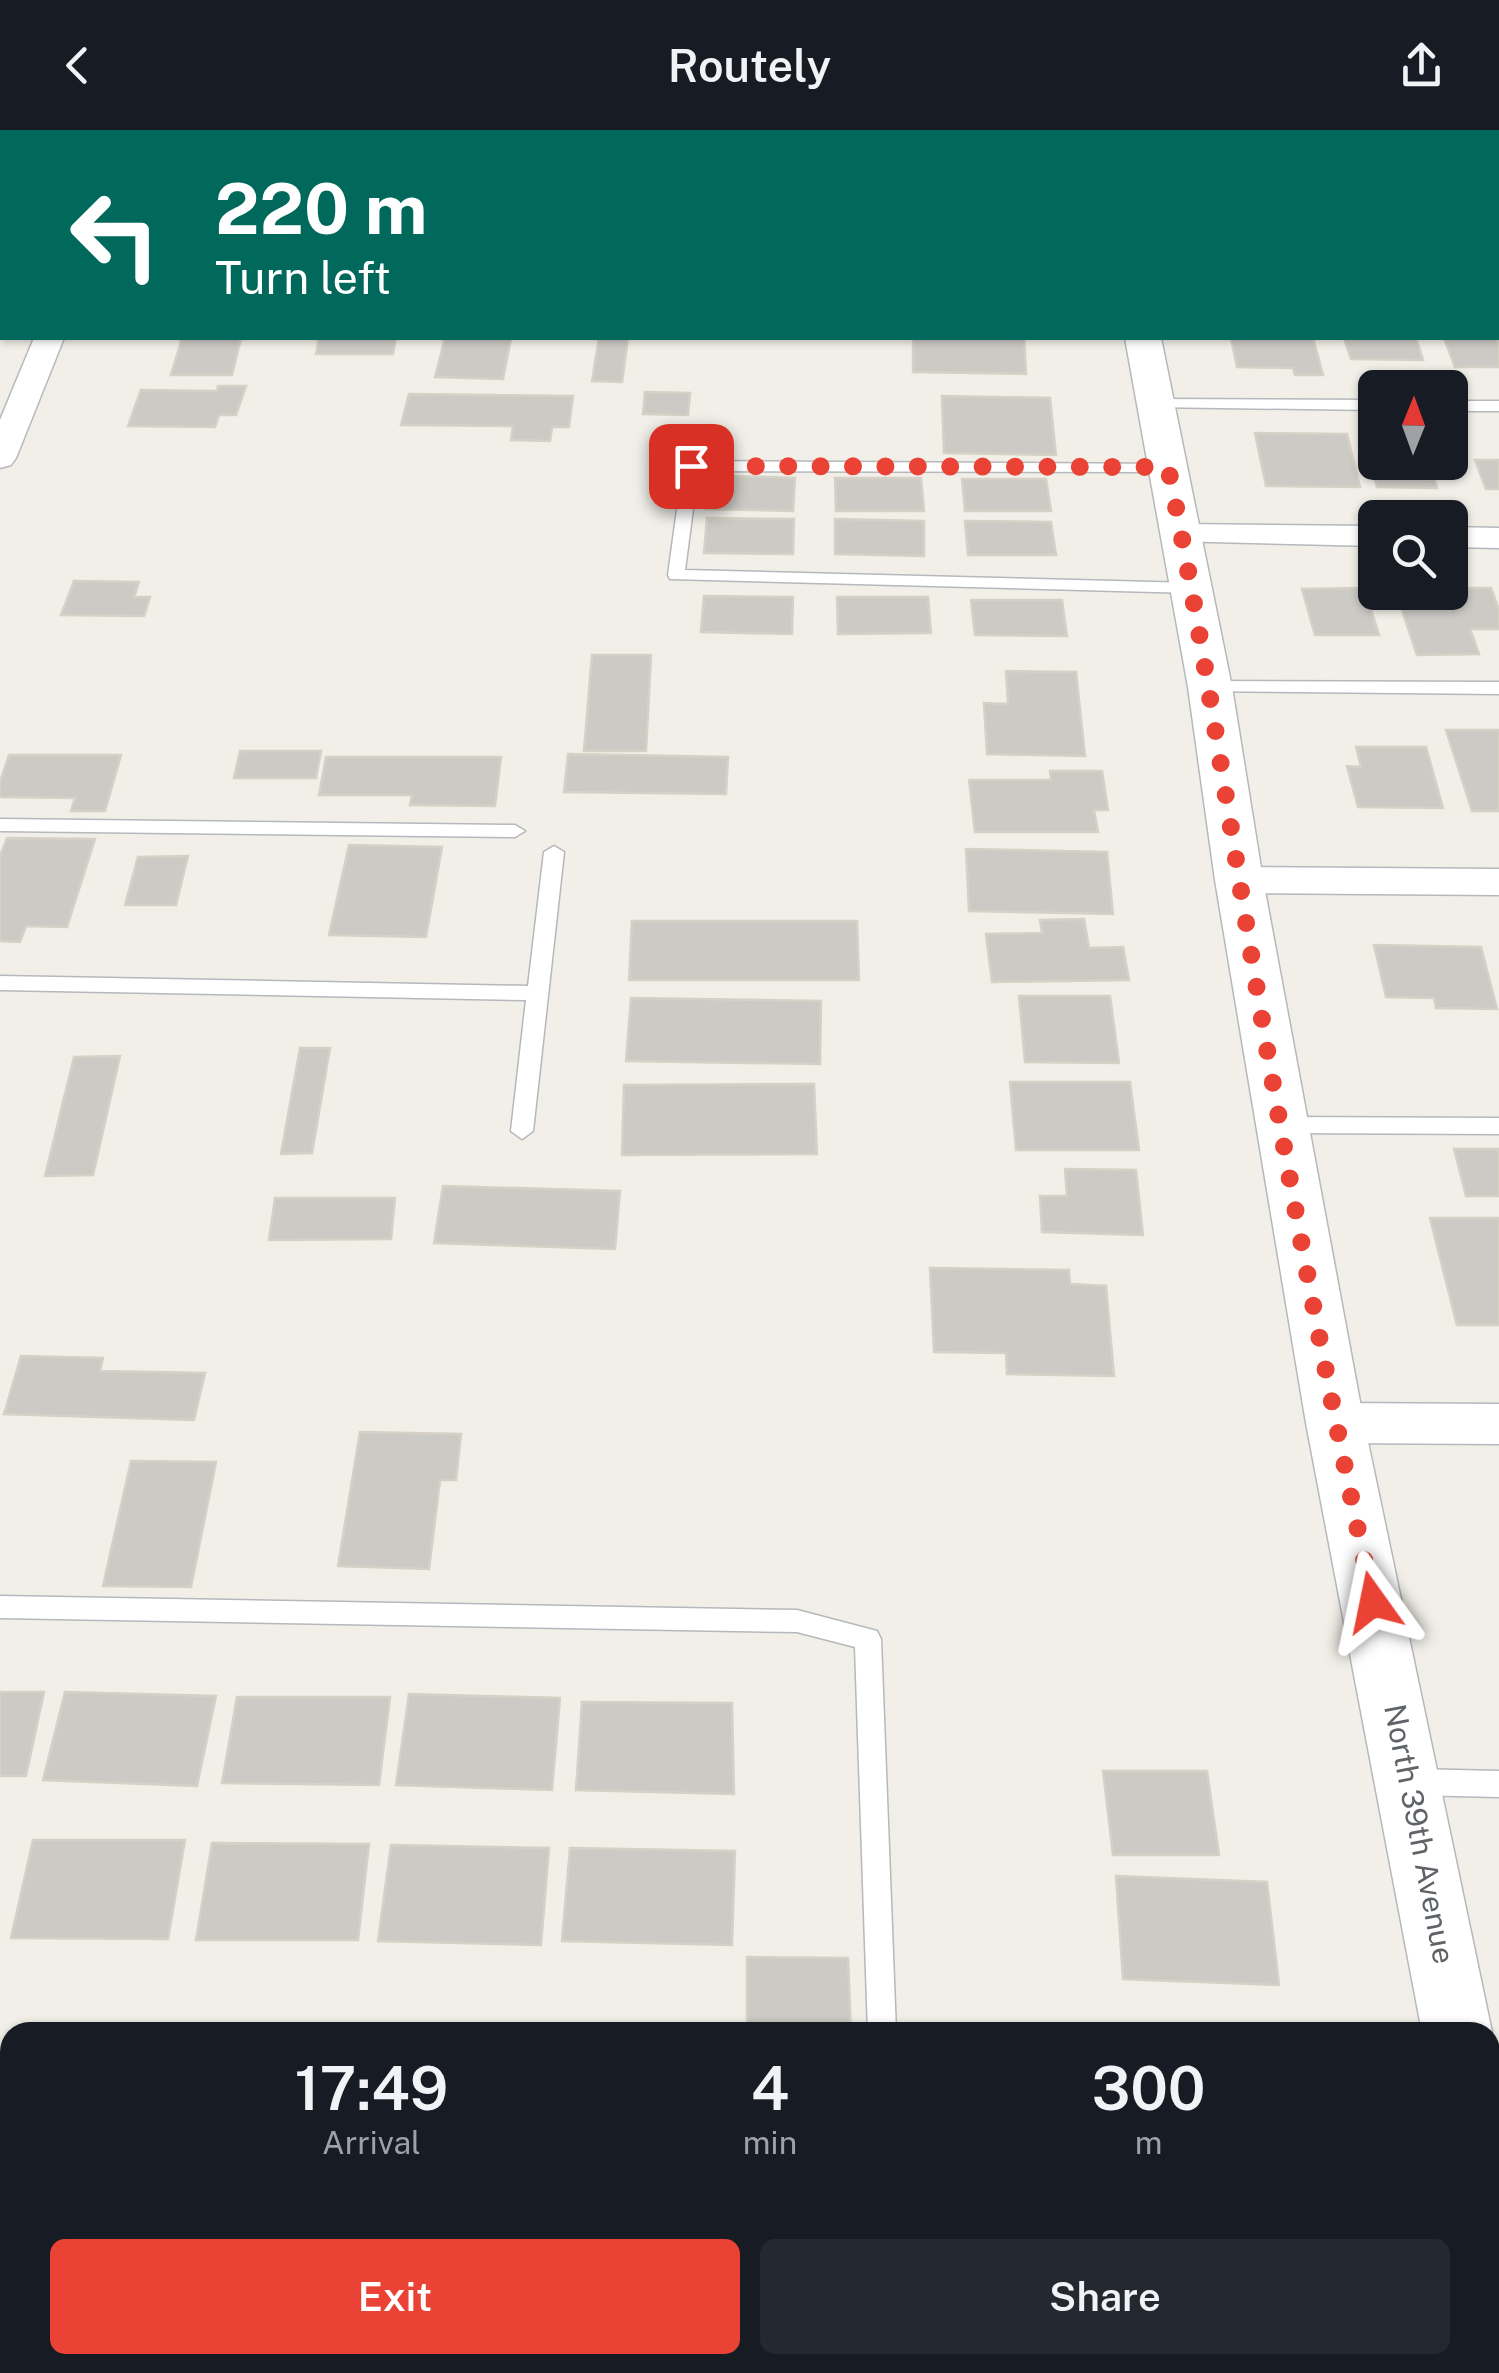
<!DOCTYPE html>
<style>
:root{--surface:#171b24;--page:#242831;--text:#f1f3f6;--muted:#9ea1a6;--accent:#ea4335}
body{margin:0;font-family:"Public Sans",sans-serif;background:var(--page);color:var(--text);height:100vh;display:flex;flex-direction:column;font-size:38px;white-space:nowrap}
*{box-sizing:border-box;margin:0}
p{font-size:32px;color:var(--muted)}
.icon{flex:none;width:55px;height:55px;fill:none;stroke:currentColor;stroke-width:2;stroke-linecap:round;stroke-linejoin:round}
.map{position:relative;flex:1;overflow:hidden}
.drawer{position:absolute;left:0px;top:1892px;width:1500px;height:352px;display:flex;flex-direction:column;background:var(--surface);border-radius:30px 30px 0 0;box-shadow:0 2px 8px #0004}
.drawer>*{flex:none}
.guide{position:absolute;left:0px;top:0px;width:1500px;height:210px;box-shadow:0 2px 8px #0004;background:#00695c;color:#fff;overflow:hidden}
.needle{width:65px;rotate:1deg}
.tools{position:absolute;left:1358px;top:240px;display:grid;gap:20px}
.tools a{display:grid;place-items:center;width:110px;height:110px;border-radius:15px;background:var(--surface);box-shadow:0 2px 8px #0004;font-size:50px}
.pin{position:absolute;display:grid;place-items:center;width:85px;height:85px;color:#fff;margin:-42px;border-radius:20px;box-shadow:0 5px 15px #0006}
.me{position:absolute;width:110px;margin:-55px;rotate:348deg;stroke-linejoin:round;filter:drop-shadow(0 0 8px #0008)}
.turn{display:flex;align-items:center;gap:35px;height:210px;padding:0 50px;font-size:45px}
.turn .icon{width:130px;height:130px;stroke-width:2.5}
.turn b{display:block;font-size:70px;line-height:85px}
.eta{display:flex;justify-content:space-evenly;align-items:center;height:170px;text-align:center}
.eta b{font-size:60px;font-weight:600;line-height:70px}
.action{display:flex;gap:20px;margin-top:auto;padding:20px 50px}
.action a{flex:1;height:115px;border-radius:15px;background:var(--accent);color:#fff;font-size:40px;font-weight:600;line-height:115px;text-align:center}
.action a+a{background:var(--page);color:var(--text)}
header{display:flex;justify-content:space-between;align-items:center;height:130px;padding:0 50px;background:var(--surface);font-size:45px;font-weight:600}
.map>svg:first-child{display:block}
.education{fill:#e1ded6}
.building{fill:#cccac5;stroke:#d6d1c6;stroke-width:2.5}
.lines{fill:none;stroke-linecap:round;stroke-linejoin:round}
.service-casing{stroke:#b5b8bc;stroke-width:3}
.minor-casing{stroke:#b5b8bc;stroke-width:3}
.tertiary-casing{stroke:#b5b8bc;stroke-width:3}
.service{fill:#fff;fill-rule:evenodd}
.minor{fill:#fff;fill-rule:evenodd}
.tertiary{fill:#fff;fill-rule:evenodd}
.route{stroke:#ea4335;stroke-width:18;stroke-dasharray:0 32.4}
.labels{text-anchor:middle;stroke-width:10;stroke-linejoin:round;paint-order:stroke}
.street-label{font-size:30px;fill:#5f6368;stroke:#fff}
</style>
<header><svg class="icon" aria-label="back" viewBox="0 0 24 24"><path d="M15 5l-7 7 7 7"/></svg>Routely<svg class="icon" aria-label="share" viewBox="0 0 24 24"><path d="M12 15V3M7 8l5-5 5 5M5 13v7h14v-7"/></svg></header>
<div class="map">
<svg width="1499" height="2243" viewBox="0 0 1499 2243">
<rect width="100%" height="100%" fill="#f1efe8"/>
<polygon class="education" points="1140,0 1499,0 1499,54 1498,2"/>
<g class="building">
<polygon points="1499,194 1499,237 1455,237 1444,208 1498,208"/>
<polygon points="182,208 241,208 232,245 171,245"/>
<polygon points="319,208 396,208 393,224 316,224"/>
<polygon points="445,208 511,208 503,249 435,247"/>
<polygon points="599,208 628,208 622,252 592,251"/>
<polygon points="913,208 1024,208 1026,244 913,242"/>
<polygon points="1231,208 1313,208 1323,245 1295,245 1293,238 1237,237"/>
<polygon points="1344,208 1416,208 1423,230 1351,229"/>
<polygon points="218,256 246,256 236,285 219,285 215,297 128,296 141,260 217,261"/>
<polygon points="645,262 690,263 688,285 643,284"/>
<polygon points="409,264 573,266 569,297 552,297 550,311 511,310 513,296 401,295"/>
<polygon points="942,266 1050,268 1056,325 944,323"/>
<polygon points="1255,303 1347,304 1360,357 1266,356"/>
<polygon points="1369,328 1375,328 1375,332 1430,332 1437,358 1377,357"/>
<polygon points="1475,330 1499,330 1499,359 1486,359"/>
<polygon points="709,345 795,348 793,381 706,379"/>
<polygon points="835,348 921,348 924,381 836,381"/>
<polygon points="962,349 1046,349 1051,381 965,381"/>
<polygon points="707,388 794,389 793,424 704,423"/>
<polygon points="835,389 924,391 924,426 835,424"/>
<polygon points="965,391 1051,392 1056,425 968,425"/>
<polygon points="74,451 139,452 134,467 150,467 144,486 61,485"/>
<polygon points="1364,458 1379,505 1315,505 1302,459"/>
<polygon points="1450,458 1491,458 1499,480 1499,499 1470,499 1479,524 1417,525 1396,462 1450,462"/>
<polygon points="704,466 793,467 792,504 701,502"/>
<polygon points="837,467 928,467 931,503 838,504"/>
<polygon points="971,470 1062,470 1067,506 975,505"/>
<polygon points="592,525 651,525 646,621 584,621"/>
<polygon points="1006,541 1076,542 1085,626 987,624 984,573 1008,574"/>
<polygon points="1446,600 1499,600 1499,681 1472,681"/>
<polygon points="1356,617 1426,617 1443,678 1358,677 1347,636 1361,637"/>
<polygon points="240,621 321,621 316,648 234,648"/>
<polygon points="568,624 728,627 726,664 564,662"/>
<polygon points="9,625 121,625 105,681 71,681 75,668 0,667 0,652"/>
<polygon points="326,627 501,627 495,676 410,675 412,665 319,665"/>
<polygon points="1050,641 1102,641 1108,680 1094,680 1098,702 975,702 969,650 1051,650"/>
<polygon points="7,708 95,709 67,797 26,796 20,812 0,811 0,726"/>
<polygon points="349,715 442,717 426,807 329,805"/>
<polygon points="966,719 1107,722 1113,784 969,781"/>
<polygon points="188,726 176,775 125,775 138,727"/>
<polygon points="1084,789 1089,818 1123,817 1129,850 992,852 986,804 1042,803 1040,790"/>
<polygon points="632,791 857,791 859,850 629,850"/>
<polygon points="1374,815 1481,817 1497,879 1436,878 1434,868 1386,867"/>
<polygon points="1019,866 1110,866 1119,933 1025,932"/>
<polygon points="631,868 821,871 820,934 626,931"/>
<polygon points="300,918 330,918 312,1023 281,1024"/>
<polygon points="120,926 93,1045 45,1046 74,927"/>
<polygon points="1010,952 1130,952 1139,1020 1016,1020"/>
<polygon points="814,954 817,1024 622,1025 624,955"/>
<polygon points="1454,1019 1499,1019 1499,1066 1466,1066"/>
<polygon points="1065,1039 1136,1040 1143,1105 1042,1102 1040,1066 1067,1066"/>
<polygon points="443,1056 620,1061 615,1119 434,1113"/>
<polygon points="275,1068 395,1068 391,1109 269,1110"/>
<polygon points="1430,1088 1499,1088 1499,1195 1457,1195"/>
<polygon points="930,1138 1069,1140 1070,1154 1106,1156 1114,1246 1007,1244 1006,1223 934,1222"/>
<polygon points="21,1226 103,1228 100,1241 205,1243 194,1290 4,1284"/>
<polygon points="360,1302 461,1304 456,1350 440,1350 429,1439 338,1436"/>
<polygon points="131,1331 216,1332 191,1457 103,1456"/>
<polygon points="0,1562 44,1562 26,1646 0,1646"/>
<polygon points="65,1562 216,1566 197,1656 43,1650"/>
<polygon points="409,1564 560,1568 552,1660 396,1655"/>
<polygon points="237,1567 390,1567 379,1655 222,1653"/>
<polygon points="582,1572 732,1573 734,1664 576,1660"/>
<polygon points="1103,1641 1207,1641 1219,1725 1113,1725"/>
<polygon points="33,1710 185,1710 168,1809 11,1808"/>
<polygon points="212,1713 369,1714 358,1810 196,1810"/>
<polygon points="391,1715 549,1718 541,1815 378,1811"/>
<polygon points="570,1718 735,1721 732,1815 562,1811"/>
<polygon points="1116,1746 1267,1752 1279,1855 1123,1849"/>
<polygon points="747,1827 848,1828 851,1902 747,1902"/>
<polygon points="1083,1895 1130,1897 1131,1902 1083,1902"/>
<rect x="0" y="1998" width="10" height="113"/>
</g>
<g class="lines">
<g class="service-casing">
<g id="service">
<rect x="1498" y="52" width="1" height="8"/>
<polygon points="1155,269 1375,270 1375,280 1149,277 1149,271"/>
<rect x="1450" y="271" width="49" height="10"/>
<polygon points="691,331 1174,334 1176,337 1168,342 698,341 685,440 1192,453 1201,458 1192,463 670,449 668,445 683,336"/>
<polygon points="1210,551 1499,552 1499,564 1204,561 1201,557"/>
<polygon points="0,689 515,695 525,701 515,707 0,701"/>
<polygon points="554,716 564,722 533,1001 522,1009 511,1001 526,870 0,860 0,846 528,856 544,722"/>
<polygon points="1283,987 1499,988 1499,1004 1283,1003 1272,995"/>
<polygon points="0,1466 797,1480 877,1501 881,1509 896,1902 868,1902 855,1517 797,1502 0,1488"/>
<polygon points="1413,1639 1499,1641 1499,1667 1413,1665 1404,1661 1400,1652 1404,1643"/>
<rect x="0" y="2204" width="10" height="32"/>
</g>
</g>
<g class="minor-casing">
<g id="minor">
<rect x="1498" y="150" width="1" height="18"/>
<polygon points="34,208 64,208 16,328 11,335 0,338 0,290"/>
<polygon points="1182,394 1375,396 1375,416 1170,411 1165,404 1170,397"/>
<polygon points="1450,397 1499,398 1499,418 1450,417"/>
<polygon points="1239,737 1499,739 1499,765 1239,763 1225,759 1220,750 1225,741"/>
<polygon points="1335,1273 1499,1274 1499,1314 1335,1313 1318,1307 1311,1293 1318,1279"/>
</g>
</g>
<g class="tertiary-casing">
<g id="tertiary">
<rect x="1090" y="0" width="32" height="2"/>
<polygon points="1125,208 1161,208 1232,557 1263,750 1364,1293 1492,1902 1490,1908 1490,1902 1422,1902 1306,1293 1215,750 1188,557"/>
<polygon points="1490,2042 1499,2046 1499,2166 1490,2162"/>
</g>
</g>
<use href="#service" class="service"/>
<use href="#minor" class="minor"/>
<use href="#tertiary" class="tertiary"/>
</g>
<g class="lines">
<path class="route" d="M 691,336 L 1168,337 C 1196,473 1217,611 1239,748 C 1277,990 1322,1232 1373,1472"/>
</g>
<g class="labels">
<g class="street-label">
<text transform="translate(1419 1704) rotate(79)" y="10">North 39th Avenue</text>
</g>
</g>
</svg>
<div class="tools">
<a><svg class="needle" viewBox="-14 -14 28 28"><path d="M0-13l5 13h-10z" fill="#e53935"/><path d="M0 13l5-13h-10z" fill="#9ea1a6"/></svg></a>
<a><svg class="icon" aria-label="search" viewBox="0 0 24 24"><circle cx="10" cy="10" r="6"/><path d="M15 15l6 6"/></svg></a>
</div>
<div class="pin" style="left:691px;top:336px;background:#d93025"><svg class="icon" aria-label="arrive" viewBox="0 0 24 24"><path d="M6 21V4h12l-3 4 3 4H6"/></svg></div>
<svg class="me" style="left:1373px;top:1472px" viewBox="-20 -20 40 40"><path d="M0-17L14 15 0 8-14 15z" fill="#ea4335" stroke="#fff" stroke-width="4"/></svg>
<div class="guide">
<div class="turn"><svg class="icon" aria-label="left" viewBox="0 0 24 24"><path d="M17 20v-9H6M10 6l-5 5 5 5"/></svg><div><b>220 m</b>Turn left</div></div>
</div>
<section class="drawer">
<div class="eta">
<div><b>17:49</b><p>Arrival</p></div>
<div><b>4</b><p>min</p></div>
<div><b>300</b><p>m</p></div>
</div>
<div class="action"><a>Exit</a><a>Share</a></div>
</section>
</div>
